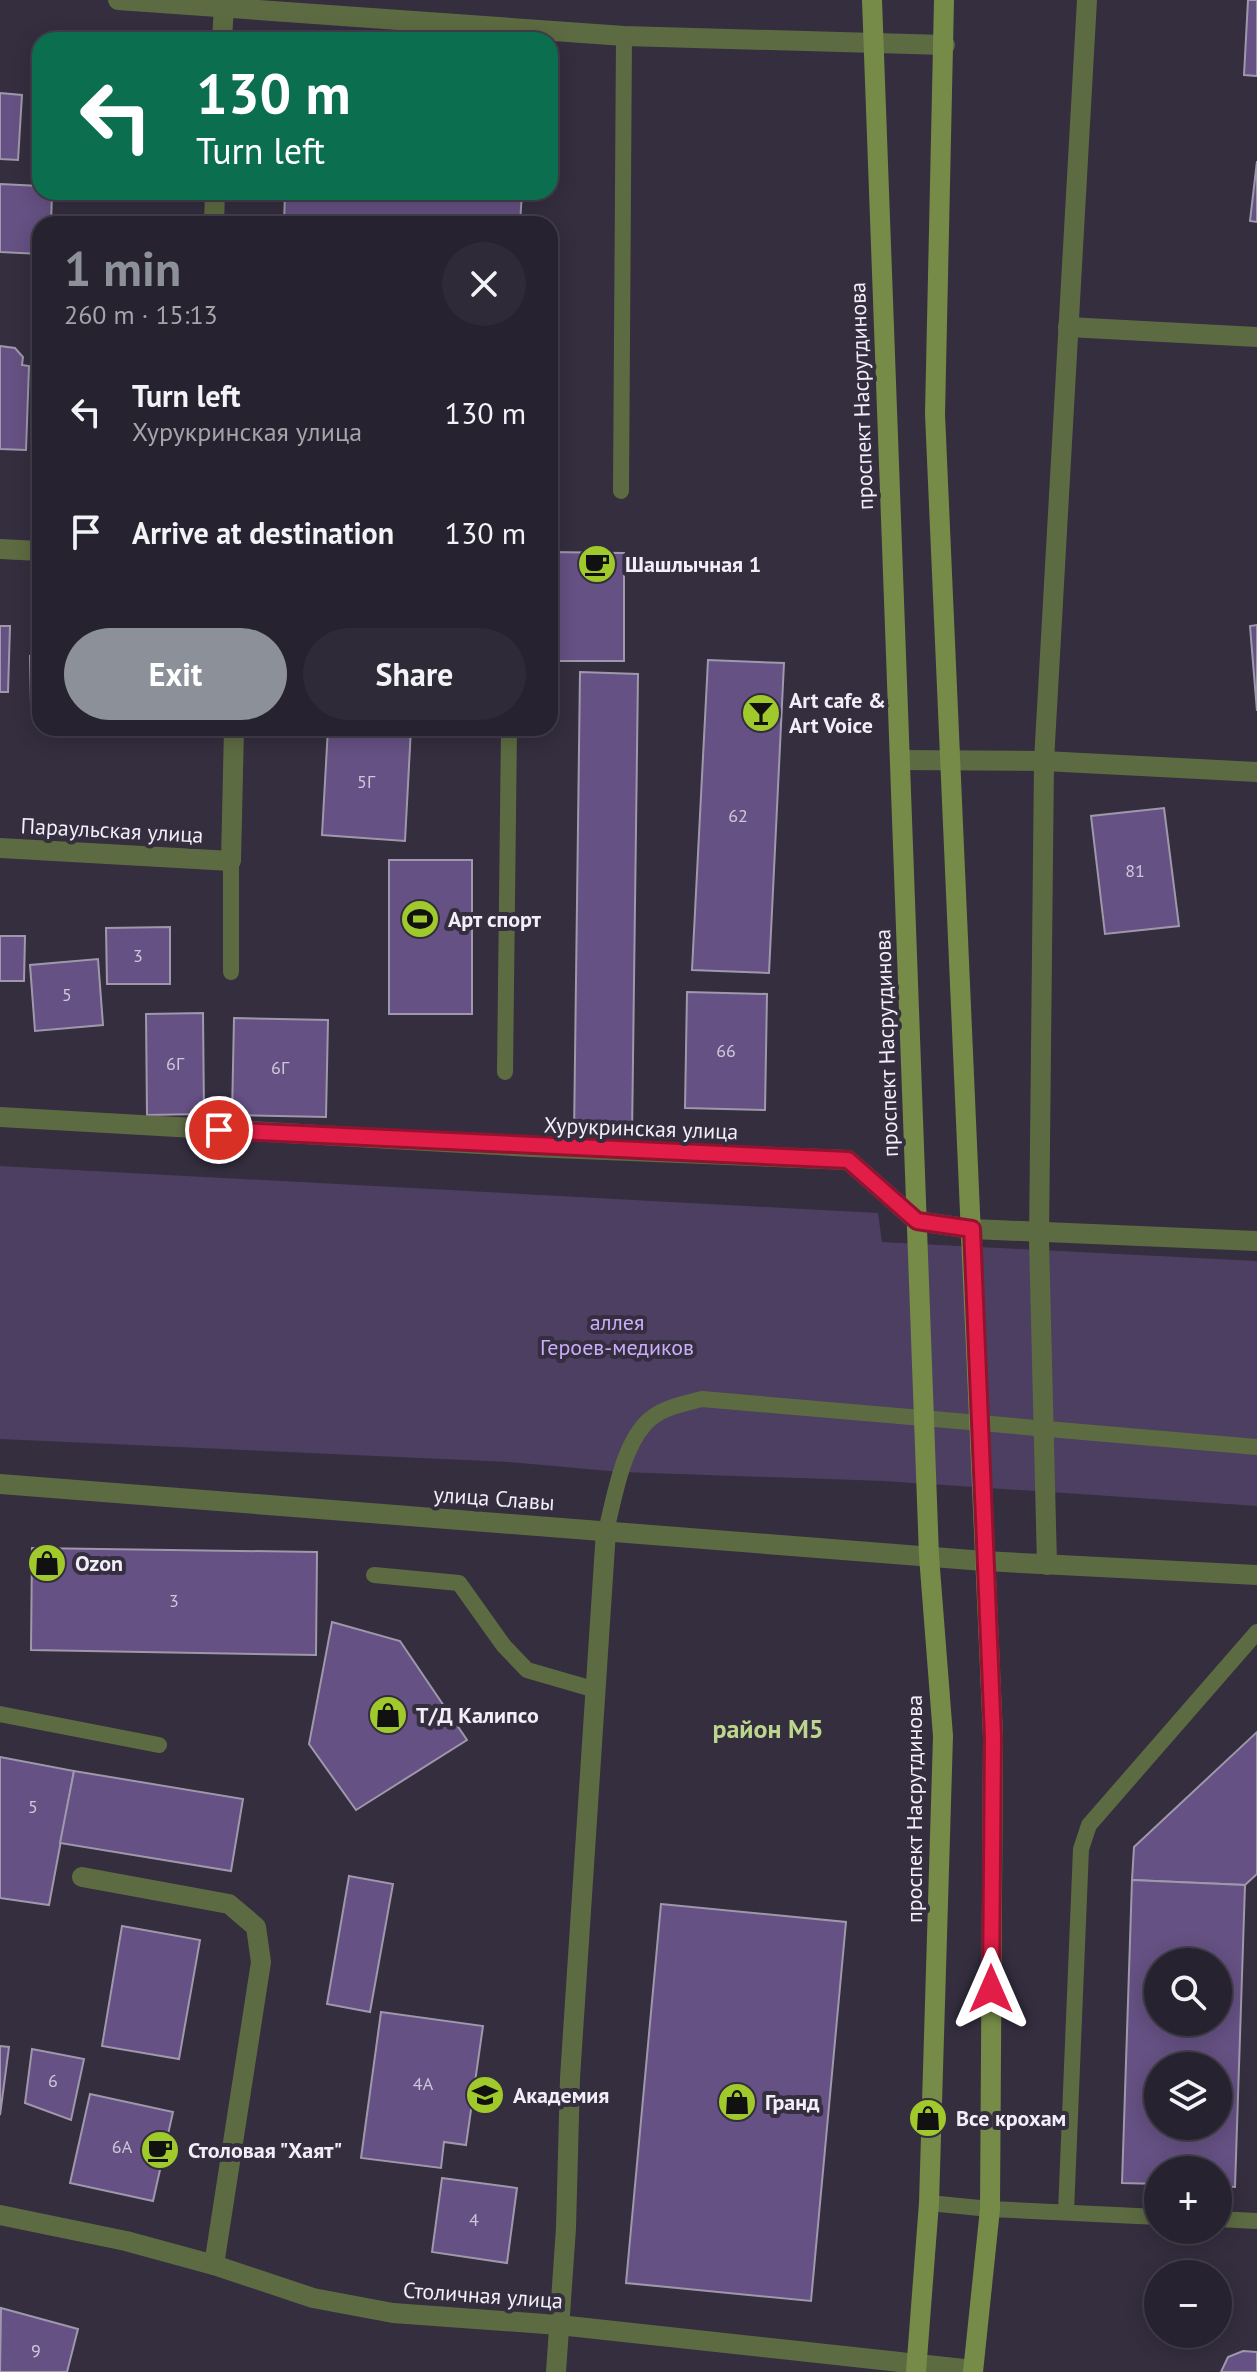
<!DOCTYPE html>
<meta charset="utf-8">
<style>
:root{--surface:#27222f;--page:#2f2a37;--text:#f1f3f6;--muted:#a4a4aa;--line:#433f4b;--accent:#8c9099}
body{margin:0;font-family:"PT Sans",sans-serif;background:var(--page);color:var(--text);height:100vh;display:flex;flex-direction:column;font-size:30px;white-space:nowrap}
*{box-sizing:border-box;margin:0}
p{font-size:26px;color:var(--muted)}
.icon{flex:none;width:44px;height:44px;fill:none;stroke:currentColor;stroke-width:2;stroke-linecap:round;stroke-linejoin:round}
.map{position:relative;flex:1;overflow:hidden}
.drawer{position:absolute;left:32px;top:216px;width:526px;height:520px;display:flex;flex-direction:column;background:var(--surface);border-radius:24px;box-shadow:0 4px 20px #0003,0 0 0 2px var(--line)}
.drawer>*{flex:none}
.banner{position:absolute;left:32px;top:32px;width:526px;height:168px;border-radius:24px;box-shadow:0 4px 20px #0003,0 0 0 2px var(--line);background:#0b6e4f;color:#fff;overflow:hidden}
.tools{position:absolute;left:1144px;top:1948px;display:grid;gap:16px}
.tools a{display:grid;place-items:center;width:88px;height:88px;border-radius:50%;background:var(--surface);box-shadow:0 4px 20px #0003,0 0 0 2px var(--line);font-size:40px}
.pin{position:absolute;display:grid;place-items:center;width:68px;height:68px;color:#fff;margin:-34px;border:4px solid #fff;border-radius:50%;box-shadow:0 2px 8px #0007}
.me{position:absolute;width:88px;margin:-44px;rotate:0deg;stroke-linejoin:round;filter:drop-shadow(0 0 6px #0008)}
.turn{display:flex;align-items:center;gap:28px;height:168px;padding:0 32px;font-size:36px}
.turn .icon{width:104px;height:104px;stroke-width:2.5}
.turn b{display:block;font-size:56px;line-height:68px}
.round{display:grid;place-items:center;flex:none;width:84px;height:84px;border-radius:42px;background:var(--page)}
.headline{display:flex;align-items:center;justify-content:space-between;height:136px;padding:0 32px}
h1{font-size:48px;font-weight:700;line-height:60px;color:var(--accent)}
.cta{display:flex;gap:16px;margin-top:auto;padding:16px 32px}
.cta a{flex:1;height:92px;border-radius:48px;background:var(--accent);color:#fff;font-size:32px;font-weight:700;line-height:92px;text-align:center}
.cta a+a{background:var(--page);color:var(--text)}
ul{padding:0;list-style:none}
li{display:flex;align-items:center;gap:24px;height:120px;padding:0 32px}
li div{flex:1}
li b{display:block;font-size:30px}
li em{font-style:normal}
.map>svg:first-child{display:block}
.green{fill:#4c3f61}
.building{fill:#655183;stroke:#9f98ac;stroke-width:2;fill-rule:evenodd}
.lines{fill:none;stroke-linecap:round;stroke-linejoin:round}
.service{stroke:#5d6b42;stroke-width:16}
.minor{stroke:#5d6b42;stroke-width:20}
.secondary{stroke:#758b47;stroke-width:20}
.route-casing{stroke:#92132f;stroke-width:20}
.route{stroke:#e11d48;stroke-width:14}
.labels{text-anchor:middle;stroke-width:8;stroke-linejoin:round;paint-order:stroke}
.number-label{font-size:18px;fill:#cec7db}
.street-label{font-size:22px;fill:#f1eef8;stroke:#342e3f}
.poi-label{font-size:22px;font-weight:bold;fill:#f1eef8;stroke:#342e3f;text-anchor:start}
.park-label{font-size:22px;fill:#caadfb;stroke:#342e3f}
.quarter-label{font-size:26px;font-weight:bold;fill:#bdd68d;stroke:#342e3f}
</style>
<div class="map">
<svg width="1257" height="2372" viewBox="0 0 1257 2372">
<rect width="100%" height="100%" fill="#342e3f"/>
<polygon class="green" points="0,1166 878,1213 882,1242 1257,1261 1257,1506 884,1481 620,1472 509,1462 0,1439"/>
<g class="building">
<polygon points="1248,0 1257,0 1257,76 1244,75"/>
<polygon points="0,93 22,95 18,160 0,159"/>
<polygon points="1257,161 1257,222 1250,221"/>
<polygon points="0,184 40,186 40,192 52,192 51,224 40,224 40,254 0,252"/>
<polygon points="285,192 522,192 520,224 284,224"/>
<polygon points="0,346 15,348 23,357 22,365 29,366 26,450 0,449"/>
<polygon points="550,552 624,553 624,661 550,661"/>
<polygon points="1257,625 1257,711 1250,626"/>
<polygon points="0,626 10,626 8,692 0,692"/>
<polygon points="40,655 40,705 31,705 30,656"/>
<polygon points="708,660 784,663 769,973 692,970"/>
<polygon points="580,672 638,674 632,1137 574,1135"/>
<polygon points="328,728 411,728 405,841 322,835"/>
<polygon points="1164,808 1179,926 1105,934 1091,816"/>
<rect x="389" y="860" width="83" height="154"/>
<polygon points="170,927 170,984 107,984 106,928"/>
<polygon points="0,936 25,936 24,981 0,981"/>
<polygon points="98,959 103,1025 35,1031 30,965"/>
<polygon points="687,992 767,994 765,1110 685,1108"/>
<polygon points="203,1013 204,1114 147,1115 146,1014"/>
<polygon points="234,1018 328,1020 326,1117 232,1115"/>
<polygon points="32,1548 317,1552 316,1655 31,1650"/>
<polygon points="332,1622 400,1641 467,1740 356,1810 309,1744"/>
<polygon points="1257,1732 1257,1874 1245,1885 1132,1880 1134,1847"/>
<polygon points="0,1757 74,1771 49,1905 0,1898"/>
<polygon points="74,1771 243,1799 231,1871 60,1843"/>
<polygon points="349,1876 393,1884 370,2012 327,2004"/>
<path d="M 1132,1880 L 1245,1885 L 1235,2187 L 1218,2186 L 1218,2170 L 1158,2170 L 1158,2184 L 1122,2183 ZM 1158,1962 L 1218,1962 L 1218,2022 L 1158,2022 ZM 1158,2066 L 1218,2066 L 1218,2126 L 1158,2126 Z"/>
<polygon points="661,1904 846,1922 811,2301 626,2283"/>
<polygon points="122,1926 200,1940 179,2059 102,2046"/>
<polygon points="381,2012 483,2026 466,2145 444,2142 441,2168 361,2158"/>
<polygon points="0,2046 9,2047 0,2115"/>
<polygon points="32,2049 84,2059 71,2120 25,2103"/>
<polygon points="90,2094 173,2112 153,2201 70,2183"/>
<polygon points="442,2178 517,2188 507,2263 432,2252"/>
<polygon points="1,2308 78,2329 67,2372 0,2372"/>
<polygon points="1243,2351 1257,2352 1257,2372 1221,2372 1228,2357"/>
</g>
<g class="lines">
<g class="service">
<polyline points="621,491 624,36"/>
<polyline points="231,972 231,861"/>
<polyline points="505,1072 509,728"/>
<path d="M 606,1531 C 614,1499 622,1449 645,1424 C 659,1408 683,1404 702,1399 L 1257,1447"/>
<polyline points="374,1575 459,1583 504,1646 527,1670 596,1690"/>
<polyline points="0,1714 159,1745"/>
<polyline points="929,2203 990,2209 1158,2217"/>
<polyline points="1066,2212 1081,1849 1089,1825 1257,1632"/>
<polyline points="1218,2219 1257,2221"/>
</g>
<g class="minor">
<polyline points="118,0 624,36 945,45"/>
<polyline points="222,40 224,6"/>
<polyline points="214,224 215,192"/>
<polyline points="1068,327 1257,337"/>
<polyline points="0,549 40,551"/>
<polyline points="900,760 1044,761 1257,772"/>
<polyline points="0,848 231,861 234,728"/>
<polyline points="0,1117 532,1147 848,1160 917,1221 972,1229 1257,1241"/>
<polyline points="0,1484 984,1561 1257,1575"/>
<polyline points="1047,1565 1039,1240 1044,761 1087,0"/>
<polyline points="82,1877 229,1904 256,1927 261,1962 214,2265"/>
<polyline points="0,2215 126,2241 214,2265 313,2298 393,2313 559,2325 973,2370"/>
<polyline points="556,2372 566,2228 570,2078 606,1531"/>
</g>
<g class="secondary">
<polyline points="872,0 929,1556 943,1736 929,2203 916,2372"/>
<polyline points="944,0 935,414 993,1737 990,2209 973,2372"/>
</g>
</g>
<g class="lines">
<g class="route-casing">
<polyline id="route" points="219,1130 848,1160 917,1221 972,1229 993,1737 991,1989"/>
</g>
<use href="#route" class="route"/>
</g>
<defs>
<g id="cafe-disc" transform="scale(2)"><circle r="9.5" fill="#a0c92b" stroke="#342e3f"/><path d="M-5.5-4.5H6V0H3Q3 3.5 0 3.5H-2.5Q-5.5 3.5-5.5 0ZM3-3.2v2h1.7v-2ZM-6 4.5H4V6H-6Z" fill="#111"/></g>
<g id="bar-disc" transform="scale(2)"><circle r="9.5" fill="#a0c92b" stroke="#342e3f"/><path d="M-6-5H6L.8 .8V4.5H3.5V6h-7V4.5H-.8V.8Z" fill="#111"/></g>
<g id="stadium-disc" transform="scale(2)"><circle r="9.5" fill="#a0c92b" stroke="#342e3f"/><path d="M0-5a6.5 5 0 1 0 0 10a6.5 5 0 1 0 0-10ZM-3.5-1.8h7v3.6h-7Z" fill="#111"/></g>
<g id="shop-disc" transform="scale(2)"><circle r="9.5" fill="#a0c92b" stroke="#342e3f"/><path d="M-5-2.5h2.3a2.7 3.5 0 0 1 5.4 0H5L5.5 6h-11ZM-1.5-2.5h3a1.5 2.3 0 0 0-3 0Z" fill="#111"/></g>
<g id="school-disc" transform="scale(2)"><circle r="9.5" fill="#a0c92b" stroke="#342e3f"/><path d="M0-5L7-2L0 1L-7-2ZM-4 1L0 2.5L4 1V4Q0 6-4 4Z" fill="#111"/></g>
</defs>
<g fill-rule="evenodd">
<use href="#cafe-disc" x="597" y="564"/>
<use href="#bar-disc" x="761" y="713"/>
<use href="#stadium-disc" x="420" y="919"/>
<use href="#shop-disc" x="47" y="1563"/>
<use href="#shop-disc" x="388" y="1715"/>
<use href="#school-disc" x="485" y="2095"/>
<use href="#shop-disc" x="737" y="2102"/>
<use href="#shop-disc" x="928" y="2118"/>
<use href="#cafe-disc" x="160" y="2150"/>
</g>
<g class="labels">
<g class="number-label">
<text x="366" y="788">5Г</text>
<text x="738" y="822">62</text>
<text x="1135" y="877">81</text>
<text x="138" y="962">3</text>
<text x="67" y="1001">5</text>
<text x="726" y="1057">66</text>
<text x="175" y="1070">6Г</text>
<text x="280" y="1074">6Г</text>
<text x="174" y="1607">3</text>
<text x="33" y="1813">5</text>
<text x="53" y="2087">6</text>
<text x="423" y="2090">4А</text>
<text x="122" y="2153">6А</text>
<text x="474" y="2226">4</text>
<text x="36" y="2357">9</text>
</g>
<g class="street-label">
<text transform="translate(861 396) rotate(-92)" y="8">проспект Насрутдинова</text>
<text transform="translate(112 830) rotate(3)" y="8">Параульская улица</text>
<text transform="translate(886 1043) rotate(-92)" y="8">проспект Насрутдинова</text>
<text transform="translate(641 1128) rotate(2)" y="8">Хурукринская улица</text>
<text transform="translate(494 1498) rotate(4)" y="8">улица Славы</text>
<text transform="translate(914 1809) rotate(-90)" y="8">проспект Насрутдинова</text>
<text transform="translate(483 2295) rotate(4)" y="8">Столичная улица</text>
</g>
<g class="poi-label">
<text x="625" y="572">Шашлычная 1</text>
<text x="789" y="708">Art cafe &amp;<tspan x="789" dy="25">Art Voice</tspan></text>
<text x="448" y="927">Арт спорт</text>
<text x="75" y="1571">Ozon</text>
<text x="416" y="1723">Т/Д Калипсо</text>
<text x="513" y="2103">Академия</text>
<text x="765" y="2110">Гранд</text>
<text x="956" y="2126">Все крохам</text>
<text x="188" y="2158">Столовая "Хаят"</text>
</g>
<g class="park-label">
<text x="617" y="1330">аллея<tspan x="617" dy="25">Героев-медиков</tspan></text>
</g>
<g class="quarter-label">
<text x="768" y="1738">район М5</text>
</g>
</g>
</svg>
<div class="tools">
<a><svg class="icon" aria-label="search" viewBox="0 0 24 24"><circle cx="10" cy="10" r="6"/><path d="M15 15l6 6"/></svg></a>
<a><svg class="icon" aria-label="layers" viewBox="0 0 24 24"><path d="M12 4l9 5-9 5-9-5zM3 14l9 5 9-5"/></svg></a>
<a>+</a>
<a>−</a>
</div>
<div class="pin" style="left:219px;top:1130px;background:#d93025"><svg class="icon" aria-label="arrive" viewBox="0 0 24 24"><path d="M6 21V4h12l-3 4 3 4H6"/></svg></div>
<svg class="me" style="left:991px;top:1989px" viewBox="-20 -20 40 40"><path d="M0-17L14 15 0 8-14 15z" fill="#e11d48" stroke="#fff" stroke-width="4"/></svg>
<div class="banner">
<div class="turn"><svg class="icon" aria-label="left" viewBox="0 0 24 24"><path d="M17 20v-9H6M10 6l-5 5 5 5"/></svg><div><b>130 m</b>Turn left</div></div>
</div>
<section class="drawer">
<div class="headline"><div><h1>1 min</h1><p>260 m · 15:13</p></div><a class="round"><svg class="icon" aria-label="close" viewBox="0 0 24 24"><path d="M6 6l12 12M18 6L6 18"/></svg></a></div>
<ul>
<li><svg class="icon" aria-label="left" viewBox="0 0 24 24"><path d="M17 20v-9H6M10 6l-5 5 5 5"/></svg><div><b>Turn left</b><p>Хурукринская улица</p></div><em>130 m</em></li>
<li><svg class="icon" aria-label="arrive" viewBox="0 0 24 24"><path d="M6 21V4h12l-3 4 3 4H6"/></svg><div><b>Arrive at destination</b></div><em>130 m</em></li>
</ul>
<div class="cta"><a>Exit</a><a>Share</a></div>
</section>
</div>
